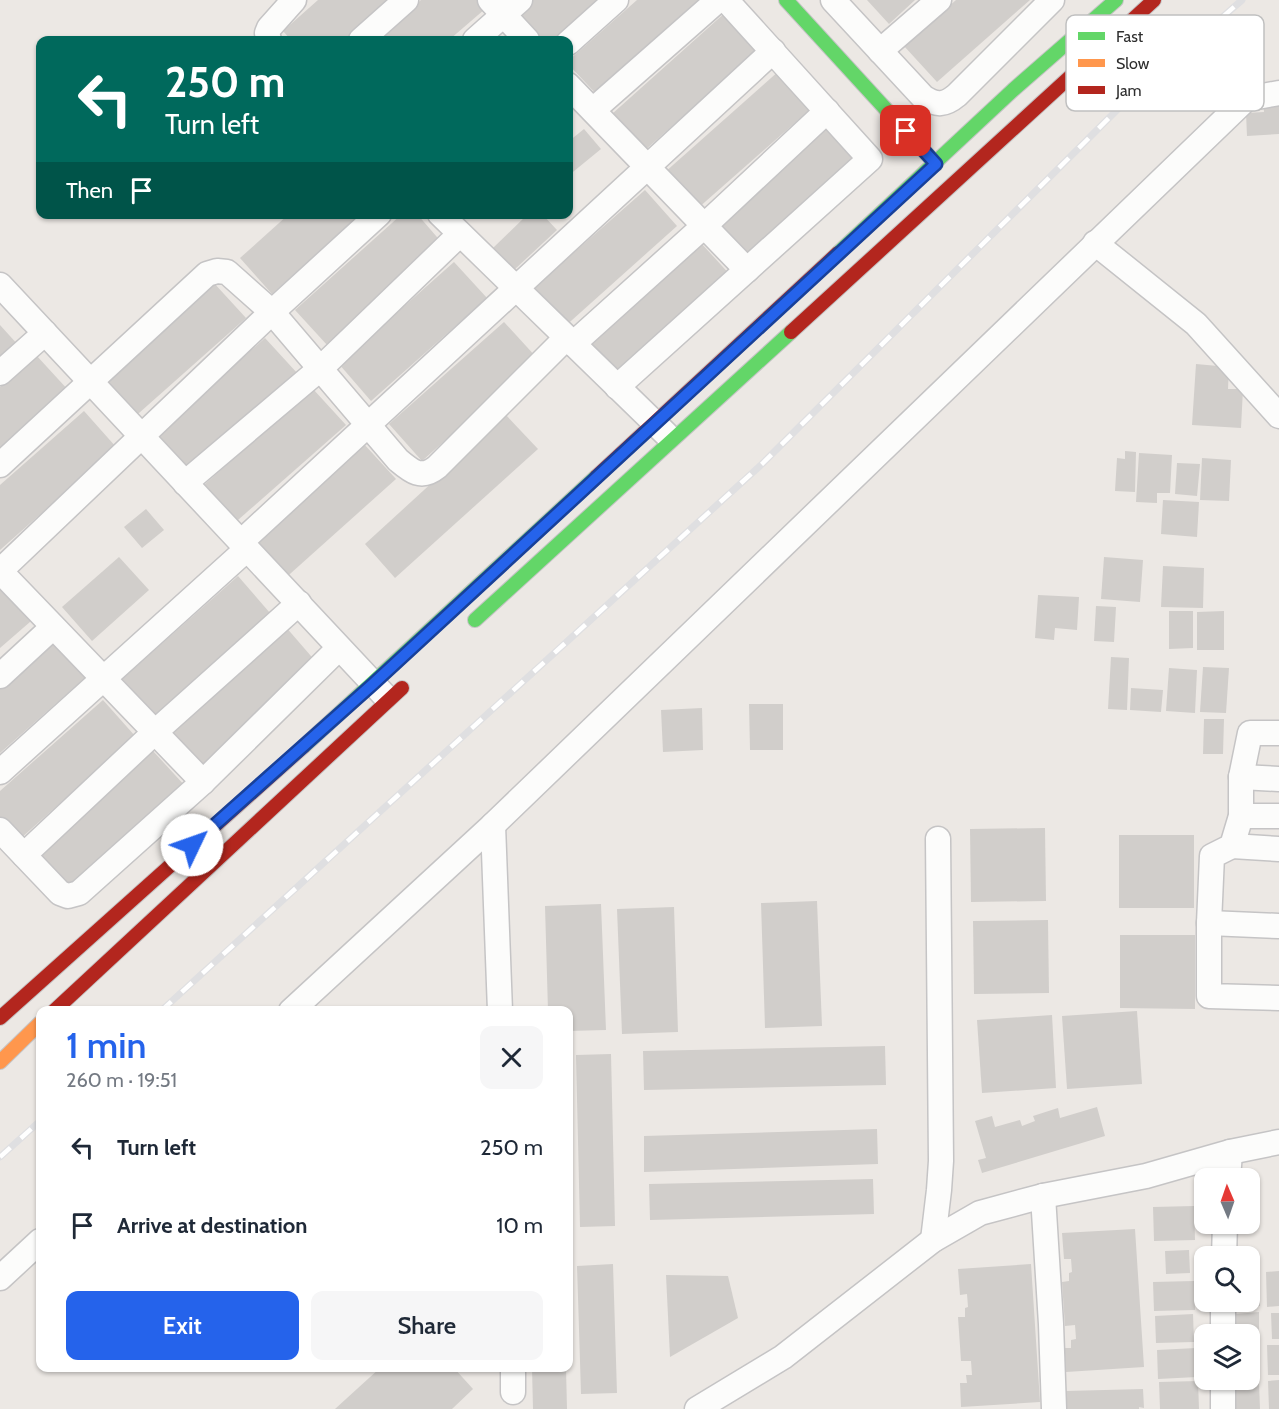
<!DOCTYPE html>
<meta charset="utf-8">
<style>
:root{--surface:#fff;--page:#f6f6f7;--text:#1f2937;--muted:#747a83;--accent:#2563eb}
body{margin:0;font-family:Cabin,sans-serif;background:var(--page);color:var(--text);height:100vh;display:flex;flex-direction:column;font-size:22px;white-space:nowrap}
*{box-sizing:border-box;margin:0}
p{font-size:20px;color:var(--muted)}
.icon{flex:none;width:33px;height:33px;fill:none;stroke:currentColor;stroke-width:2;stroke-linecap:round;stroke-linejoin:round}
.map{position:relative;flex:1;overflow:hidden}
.details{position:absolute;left:36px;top:1006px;width:537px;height:366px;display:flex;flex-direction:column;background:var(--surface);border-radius:12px;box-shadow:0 2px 4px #0004}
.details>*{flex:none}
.banner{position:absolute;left:36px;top:36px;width:537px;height:183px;border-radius:12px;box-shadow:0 2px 4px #0004;background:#00695c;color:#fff;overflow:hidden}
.needle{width:39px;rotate:358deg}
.controls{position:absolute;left:1194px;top:1168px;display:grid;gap:12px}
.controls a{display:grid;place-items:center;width:66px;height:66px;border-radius:12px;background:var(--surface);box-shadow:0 2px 4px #0004;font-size:30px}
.pin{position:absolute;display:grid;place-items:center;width:51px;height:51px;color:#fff;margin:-26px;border-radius:12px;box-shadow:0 3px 9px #0006}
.me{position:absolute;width:66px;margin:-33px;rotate:48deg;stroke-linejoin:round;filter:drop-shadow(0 0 4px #0008)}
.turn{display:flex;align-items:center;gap:21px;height:126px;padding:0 30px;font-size:27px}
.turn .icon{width:78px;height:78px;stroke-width:2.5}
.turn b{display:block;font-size:42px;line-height:51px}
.then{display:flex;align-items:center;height:57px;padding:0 30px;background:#0003;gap:12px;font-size:22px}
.round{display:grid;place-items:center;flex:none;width:63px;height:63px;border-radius:12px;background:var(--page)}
.summary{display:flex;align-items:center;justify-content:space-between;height:102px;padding:0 30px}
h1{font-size:36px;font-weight:600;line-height:45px;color:var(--accent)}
.primary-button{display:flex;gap:12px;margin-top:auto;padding:12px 30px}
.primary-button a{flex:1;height:69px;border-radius:12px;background:var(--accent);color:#fff;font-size:24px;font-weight:600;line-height:69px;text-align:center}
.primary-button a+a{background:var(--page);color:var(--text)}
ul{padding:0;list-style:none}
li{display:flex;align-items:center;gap:18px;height:78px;padding:0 30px}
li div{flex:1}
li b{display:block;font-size:22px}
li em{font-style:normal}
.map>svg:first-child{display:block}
.building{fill:#d1cecb}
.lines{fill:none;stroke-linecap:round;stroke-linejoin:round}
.street-casing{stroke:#c5c4c5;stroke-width:27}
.fast-casing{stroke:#c5c4c5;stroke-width:16}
.slow-casing{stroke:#c5c4c5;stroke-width:16}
.jam-casing{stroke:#c5c4c5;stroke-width:16}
.street{stroke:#fcfcfb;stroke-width:24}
.fast{stroke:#63d668;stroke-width:14}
.slow{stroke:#ff974d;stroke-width:14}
.jam{stroke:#b3261e;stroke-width:14}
.rail-casing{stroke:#dfdfe1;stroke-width:7}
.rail{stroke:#fff;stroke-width:4.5;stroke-dasharray:14;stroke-linecap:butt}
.route-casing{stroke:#184099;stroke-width:15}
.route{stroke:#2563eb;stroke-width:10}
.key{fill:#fff;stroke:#c0c0c0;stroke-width:1.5}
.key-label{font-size:16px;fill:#2e2e2e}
</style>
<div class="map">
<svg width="1279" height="1409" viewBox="0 0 1279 1409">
<rect width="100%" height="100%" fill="#ece8e4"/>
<g class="building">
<polygon points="318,0 392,0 347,40 291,40 283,31"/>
<polygon points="421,0 477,0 485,9 449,40 375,40"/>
<polygon points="531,0 605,0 560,40 539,40 515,14"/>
<polygon points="637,0 711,0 600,98 568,64 568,61"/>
<polygon points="867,0 915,0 889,24"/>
<polygon points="956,0 1030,0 937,82 904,46"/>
<polygon points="727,11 760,48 644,151 612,114"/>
<polygon points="780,70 813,107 697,209 664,173"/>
<polygon points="1279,98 1279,134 1247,136 1246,113 1264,112 1263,99"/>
<polygon points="830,119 862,156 747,258 714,222"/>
<polygon points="584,129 601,149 568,176 568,142"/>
<polygon points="645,190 677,226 562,329 529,292"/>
<polygon points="289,214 362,214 272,294 240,258"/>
<polygon points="402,214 417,214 443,244 328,346 295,310"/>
<polygon points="528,214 542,214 557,230 514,270 493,248"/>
<polygon points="700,242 733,278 617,381 584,344"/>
<polygon points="454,262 487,298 371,401 339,364"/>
<polygon points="213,282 246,318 130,421 97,384"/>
<polygon points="504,322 537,358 422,461 389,424"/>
<polygon points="0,325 19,346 0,362"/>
<polygon points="265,338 298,374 182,476 149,440"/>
<polygon points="36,355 69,391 0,453 0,387"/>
<polygon points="1196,364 1229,367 1228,389 1243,389 1241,428 1192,425"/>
<polygon points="313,389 346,425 230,527 197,491"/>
<polygon points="84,411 116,447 0,550 0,485"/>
<polygon points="506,415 538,449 395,578 365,544"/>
<polygon points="363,443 396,479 281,582 248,545"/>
<polygon points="1125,451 1136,452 1135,492 1115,491 1117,458 1125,459"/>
<polygon points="1139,453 1172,455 1170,493 1157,493 1157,503 1136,502"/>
<polygon points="1202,458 1231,460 1229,501 1200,500"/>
<polygon points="1177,463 1200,464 1197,496 1175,494"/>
<polygon points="1163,500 1199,502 1197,537 1161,534"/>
<polygon points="146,509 164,530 142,548 124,527"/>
<polygon points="119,557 149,590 92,641 62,607"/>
<polygon points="1104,557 1143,560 1140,602 1101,599"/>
<polygon points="1163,566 1204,568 1203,608 1161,607"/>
<polygon points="238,576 270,613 155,715 122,679"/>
<polygon points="0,583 38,615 0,648"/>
<polygon points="1038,595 1079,597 1077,630 1055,628 1054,640 1035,638"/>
<polygon points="1096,606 1116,607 1114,642 1094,641"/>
<polygon points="1169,611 1193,611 1193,648 1169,649"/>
<polygon points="1224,611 1224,650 1197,650 1197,612"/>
<polygon points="285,626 317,663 202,765 169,729"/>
<polygon points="55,639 87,676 0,753 0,688"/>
<polygon points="1111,657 1129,658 1127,710 1108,709"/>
<polygon points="1203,667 1229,668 1226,713 1200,712"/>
<polygon points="1169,668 1197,670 1195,713 1166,711"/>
<polygon points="1131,688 1163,690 1161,712 1130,710"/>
<polygon points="103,700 135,736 20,839 0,817 0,791"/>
<polygon points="749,704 783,704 783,750 750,750"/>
<polygon points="702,708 703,750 663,752 661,710"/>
<polygon points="1204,719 1224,719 1223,754 1203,754"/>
<polygon points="153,751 186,787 70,890 37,853"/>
<polygon points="1045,828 1046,901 971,902 970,829"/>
<rect x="1119" y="835" width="75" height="73"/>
<polygon points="817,901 822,1026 765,1028 761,903"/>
<polygon points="601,904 606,1030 568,1031 568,1011 548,1011 545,906"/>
<polygon points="674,907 678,1032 622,1034 617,909"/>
<polygon points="1048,920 1049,993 974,994 973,921"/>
<polygon points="1120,935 1195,935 1195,1009 1120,1008"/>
<polygon points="1137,1011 1142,1084 1067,1089 1062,1016"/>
<polygon points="1052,1015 1056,1088 982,1093 977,1020"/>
<polygon points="885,1046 886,1085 644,1090 643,1051"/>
<polygon points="611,1054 615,1226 580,1227 576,1055"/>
<polygon points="1097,1107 1105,1136 982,1173 978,1160 986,1158 975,1121 992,1116 995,1127 1020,1120 1022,1126 1035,1121 1033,1116 1058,1108 1060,1118"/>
<polygon points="877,1129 878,1164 644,1172 644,1136"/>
<polygon points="873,1179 874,1214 650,1220 649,1184"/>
<polygon points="1194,1206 1195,1240 1154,1241 1153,1207"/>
<polygon points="1135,1229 1144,1367 1066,1372 1064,1348 1071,1348 1071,1340 1076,1339 1075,1325 1065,1326 1062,1282 1069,1281 1069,1273 1072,1272 1071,1259 1064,1259 1062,1233"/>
<polygon points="1189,1250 1190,1273 1166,1274 1165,1251"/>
<polygon points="613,1264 617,1393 581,1394 577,1266"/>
<polygon points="1031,1264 1040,1402 961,1407 960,1383 967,1383 966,1375 972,1375 971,1361 961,1361 958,1317 965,1317 965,1308 968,1307 967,1294 960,1295 958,1269"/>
<polygon points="1279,1271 1279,1306 1267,1307 1266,1272"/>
<polygon points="1250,1273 1259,1273 1260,1306 1239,1306 1239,1302 1250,1302"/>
<polygon points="666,1275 728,1276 738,1318 670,1357"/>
<polygon points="1194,1281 1195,1310 1154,1311 1153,1282"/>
<polygon points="1259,1312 1259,1338 1250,1338 1250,1335 1237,1335 1235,1314"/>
<polygon points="1271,1313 1279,1313 1279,1339 1272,1339"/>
<polygon points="1193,1314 1194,1342 1156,1343 1155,1316"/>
<polygon points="1267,1345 1279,1345 1279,1375 1268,1375"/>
<polygon points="1258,1346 1259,1377 1250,1377 1250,1347"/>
<polygon points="1196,1348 1197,1377 1158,1379 1157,1350"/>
<polygon points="380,1368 454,1368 473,1389 452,1409 335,1409"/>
<polygon points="532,1368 566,1368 567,1409 533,1409"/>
<polygon points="1279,1380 1279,1409 1269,1409 1268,1381"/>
<polygon points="1198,1381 1199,1409 1160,1409 1159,1382"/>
<polygon points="1259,1383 1260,1409 1235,1409 1235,1386"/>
<polygon points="1143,1389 1144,1408 1139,1407 1139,1409 1066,1409 1066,1391"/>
</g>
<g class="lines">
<g class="street-casing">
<g id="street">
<polyline points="490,0 527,40"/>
<path d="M 833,0 L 923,97 C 937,106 945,105 957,95 L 1052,0"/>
<polyline points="269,40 267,33 269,28 294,0"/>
<polyline points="361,40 406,0"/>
<polyline points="475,40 520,0"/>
<polyline points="568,43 616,0"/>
<polyline points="880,51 939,0"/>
<polyline points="568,85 747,270"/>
<polyline points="593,110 718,0"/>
<polyline points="440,214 666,434"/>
<polyline points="1095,243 1196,324 1279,416"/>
<polyline points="0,285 384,695"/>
<polyline points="573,344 704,226 827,111"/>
<polyline points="0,373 45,333"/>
<polyline points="617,387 870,159 726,0"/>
<path d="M 0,465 L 207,274 L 217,271 L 227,272 L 272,312 L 398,460 C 411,471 421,480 437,467 L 566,338"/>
<polyline points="185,483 321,368 460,234"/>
<polyline points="241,542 773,51"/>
<polyline points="0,571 272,312 379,214"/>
<polyline points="0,571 203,782"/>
<polyline points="0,676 53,627"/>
<polyline points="1279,733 1250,733 1241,777 1241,816 1232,846 1212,856 1209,923 1209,996 1279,998"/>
<polyline points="0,772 247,549"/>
<polyline points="1241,777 1279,779"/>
<polyline points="1241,816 1279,816"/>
<polyline points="493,825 1246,99 1279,93"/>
<polyline points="0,830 60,893 68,896 79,893 203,782 339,648"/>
<polyline points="1232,846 1279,849"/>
<polyline points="24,855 155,732 299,603"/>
<polyline points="1209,923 1279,926"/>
<polyline points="291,1011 493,825 500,1011"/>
<polyline points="1228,1179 1230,1152"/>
<polyline points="1043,1196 1051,1324 1054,1409"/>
<polyline points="933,1240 939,1190 941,1161 938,839"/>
<polyline points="1224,1257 1225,1224"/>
<polyline points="0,1278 40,1241"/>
<polyline points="1223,1335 1223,1302"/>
<polyline points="513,1368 513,1392"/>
<polyline points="697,1409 783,1357 933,1240 980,1213 1043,1196 1146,1176 1230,1152 1279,1142"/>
<polyline points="1223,1409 1223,1380"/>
</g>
</g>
<g class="fast-casing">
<g id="fast">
<polyline points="786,0 936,164"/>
<polyline points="838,253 1013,90 1116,0"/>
<polyline points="475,620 791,332"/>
<polyline points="304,746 596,477"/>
</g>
</g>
<g class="slow-casing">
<polyline id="slow" points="0,1062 40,1023"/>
</g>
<g class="jam-casing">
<g id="jam">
<polyline points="791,332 1154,0"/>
<polyline points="596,477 838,253"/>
<polyline points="54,1011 402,688"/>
<polyline points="0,1018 304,746"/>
</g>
</g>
<use href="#street" class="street"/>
<use href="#fast" class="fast"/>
<use href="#slow" class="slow"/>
<use href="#jam" class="jam"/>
<g class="rail-casing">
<g id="rail">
<polyline points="161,1011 762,464 1121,106 1242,0"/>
<polyline points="0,1157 40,1121"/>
</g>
</g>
<use href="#rail" class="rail"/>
</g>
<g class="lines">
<g class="route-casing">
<polyline id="route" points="192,845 373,684 936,164 906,131"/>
</g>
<use href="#route" class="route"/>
</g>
<rect x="1066" y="15" width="198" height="96" rx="9" class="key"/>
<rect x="1078" y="32" width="27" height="8" fill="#63d668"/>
<rect x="1078" y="59" width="27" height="8" fill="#ff974d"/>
<rect x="1078" y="86" width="27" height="8" fill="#b3261e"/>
<g class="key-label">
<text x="1116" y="42">Fast</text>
<text x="1116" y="69">Slow</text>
<text x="1116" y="96">Jam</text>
</g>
</svg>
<div class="controls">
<a><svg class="needle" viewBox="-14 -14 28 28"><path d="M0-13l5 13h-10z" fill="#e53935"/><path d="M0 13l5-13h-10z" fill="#747a83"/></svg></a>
<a><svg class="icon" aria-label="search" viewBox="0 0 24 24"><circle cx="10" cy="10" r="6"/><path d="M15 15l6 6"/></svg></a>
<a><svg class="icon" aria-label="layers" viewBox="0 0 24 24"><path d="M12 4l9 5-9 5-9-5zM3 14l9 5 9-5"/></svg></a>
</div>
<div class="pin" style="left:906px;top:131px;background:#d93025"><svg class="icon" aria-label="arrive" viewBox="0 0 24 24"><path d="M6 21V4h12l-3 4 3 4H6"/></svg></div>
<svg class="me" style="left:192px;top:845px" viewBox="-20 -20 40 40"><circle r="19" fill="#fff"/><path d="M0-13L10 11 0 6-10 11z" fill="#2563eb"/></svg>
<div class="banner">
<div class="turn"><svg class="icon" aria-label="left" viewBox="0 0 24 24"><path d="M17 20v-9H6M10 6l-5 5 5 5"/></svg><div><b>250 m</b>Turn left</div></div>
<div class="then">Then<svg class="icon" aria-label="arrive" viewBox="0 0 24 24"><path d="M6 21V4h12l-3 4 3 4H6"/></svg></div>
</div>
<section class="details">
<div class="summary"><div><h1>1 min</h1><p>260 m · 19:51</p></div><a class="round"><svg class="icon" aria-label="close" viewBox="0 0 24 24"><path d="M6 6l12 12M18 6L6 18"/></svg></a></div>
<ul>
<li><svg class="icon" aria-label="left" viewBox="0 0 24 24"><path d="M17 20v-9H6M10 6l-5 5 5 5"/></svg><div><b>Turn left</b></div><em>250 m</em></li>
<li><svg class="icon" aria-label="arrive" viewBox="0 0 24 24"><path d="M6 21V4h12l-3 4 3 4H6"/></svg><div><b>Arrive at destination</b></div><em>10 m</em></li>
</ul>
<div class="primary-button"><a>Exit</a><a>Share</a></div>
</section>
</div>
